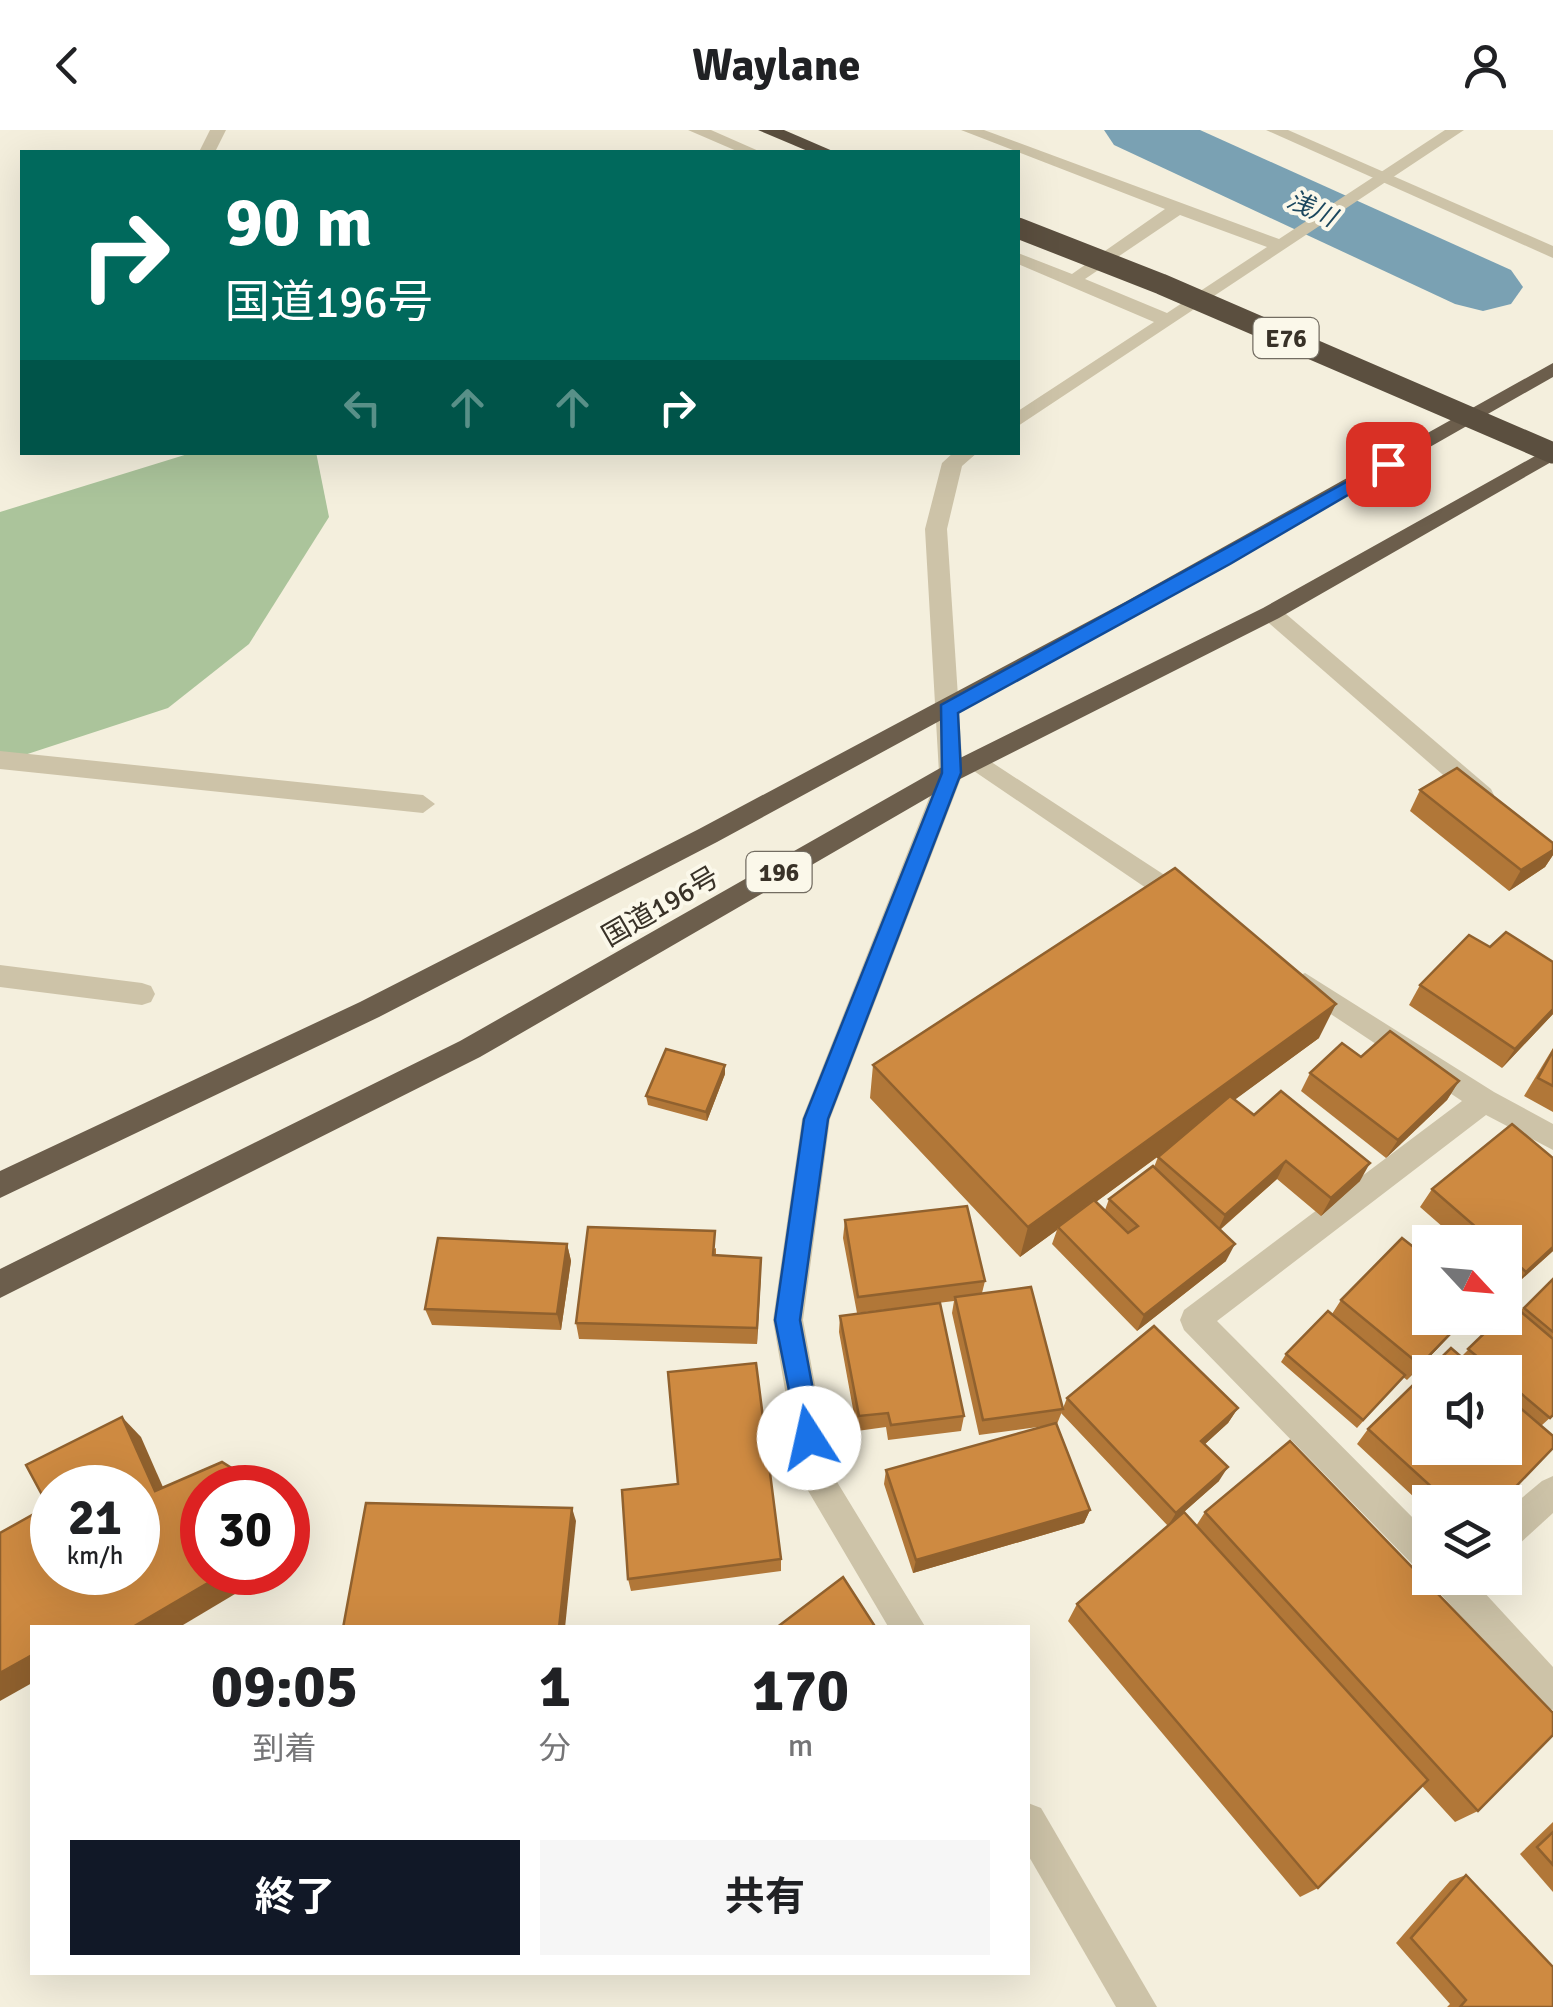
<!DOCTYPE html>
<html lang="ja">
<meta charset="utf-8">
<style>
:root{--surface:#fff;--page:#f6f6f6;--text:#202124;--muted:#757577;--accent:#111827}
body{margin:0;font-family:Signika,"Noto Sans JP",sans-serif;background:var(--page);color:var(--text);height:100vh;display:flex;flex-direction:column;font-size:38px;white-space:nowrap}
*{box-sizing:border-box;margin:0}
p{font-size:32px;color:var(--muted)}
.icon{flex:none;width:55px;height:55px;fill:none;stroke:currentColor;stroke-width:2;stroke-linecap:round;stroke-linejoin:round}
.map{position:relative;flex:1;overflow:hidden}
.sheet{position:absolute;left:30px;top:1495px;width:1000px;height:350px;display:flex;flex-direction:column;background:var(--surface);border-radius:0px;box-shadow:0 10px 40px #0002}
.sheet>*{flex:none}
.top-card{position:absolute;left:20px;top:20px;width:1000px;height:305px;border-radius:0px;box-shadow:0 10px 40px #0002;background:#00695c;color:#fff;overflow:hidden}
.needle{width:65px;rotate:116deg}
.buttons{position:absolute;left:1412px;top:1095px;display:grid;gap:20px}
.buttons a{display:grid;place-items:center;width:110px;height:110px;border-radius:0px;background:var(--surface);box-shadow:0 10px 40px #0002;font-size:50px}
.speed{position:absolute;left:30px;top:1335px;display:flex;gap:20px;font-size:50px;font-weight:700;text-align:center}
.speed>*{display:grid;place-content:center;width:130px;height:130px;border-radius:50%;background:var(--surface);box-shadow:0 10px 40px #0002;line-height:1}
.speed small{font-size:25px;font-weight:400}
.speed .limit{border:15px solid #d22;background:#fff;color:#111}
.pin{position:absolute;display:grid;place-items:center;width:85px;height:85px;color:#fff;margin:-42px;border-radius:20px;box-shadow:0 5px 15px #0006}
.me{position:absolute;width:110px;margin:-55px;rotate:350deg;stroke-linejoin:round;filter:drop-shadow(0 0 8px #0008)}
.turn{display:flex;align-items:center;gap:35px;height:210px;padding:0 40px;font-size:45px}
.turn .icon{width:130px;height:130px;stroke-width:2.5}
.turn b{display:block;font-size:70px;line-height:85px}
.lanes{display:flex;align-items:center;height:95px;padding:0 40px;background:#0003;justify-content:center;gap:50px;direction:ltr}
.lanes .off{opacity:.35}
.eta{display:flex;justify-content:space-evenly;align-items:center;height:170px;text-align:center}
.eta b{font-size:60px;font-weight:700;line-height:70px}
.cta{display:flex;gap:20px;margin-top:auto;padding:20px 40px}
.cta a{flex:1;height:115px;border-radius:0px;background:var(--accent);color:#fff;font-size:40px;font-weight:700;line-height:115px;text-align:center}
.cta a+a{background:var(--page);color:var(--text)}
header{display:flex;justify-content:space-between;align-items:center;height:130px;padding:0 40px;background:var(--surface);font-size:45px;font-weight:700}
.map>svg:first-child{display:block}
.green{fill:#abc49b}
.lines{fill:none;stroke-linecap:round;stroke-linejoin:round}
.river{fill:#7aa1b3;fill-rule:evenodd}
.minor{fill:#cdc3a8;fill-rule:evenodd}
.tertiary{fill:#cdc3a8;fill-rule:evenodd}
.trunk{fill:#6c5e4c;fill-rule:evenodd}
.motorway{fill:#5b4f3f;fill-rule:evenodd}
.motorway-bridge{stroke:#5b4f3f;stroke-width:21}
.wall{fill:#b17738;fill-rule:evenodd}
.shaded-wall{fill:#90612e}
.building{fill:#ce8a41;stroke:#90612e;stroke-width:2.5;fill-rule:evenodd}
.route{fill:#1a73e8;stroke:#114b97;stroke-width:2.5}
.labels{text-anchor:middle;stroke-width:8;stroke-linejoin:round;paint-order:stroke}
.far-water-label{font-size:25px;font-style:italic;fill:#1b475e;stroke:#fbf8ea}
.shield{fill:#fbf8ea;stroke:#736d62;stroke-width:2.5}
.shield-label{font-size:25px;font-weight:bold;fill:#393228}
.street-label{font-size:28px;fill:#393228;stroke:#fbf8ea}
</style>
<header><svg class="icon" aria-label="back" viewBox="0 0 24 24"><path d="M15 5l-7 7 7 7"/></svg>Waylane<svg class="icon" aria-label="person" viewBox="0 0 24 24"><circle cx="12" cy="8" r="4"/><path d="M4 21q1-7 8-7t8 7"/></svg></header>
<div class="map">
<svg width="1553" height="1877" viewBox="0 0 1553 1877">
<rect width="100%" height="100%" fill="#f4efdd"/>
<polygon class="green" points="316,322 329,387 249,514 168,578 0,633 0,382 191,323"/>
<g class="lines">
<polygon class="river" points="1104,0 1200,0 1511,140 1523,157 1511,174 1483,181 1455,174 1114,15"/>
<g class="minor">
<polygon points="210,0 226,0 215,22 199,22"/>
<polygon points="688,0 711,0 761,22 739,22"/>
<path d="M 961,0 L 984,0 L 1279,109 L 1445,0 L 1464,0 L 1018,296 L 1018,281 L 1154,192 L 1018,134 L 1018,123 L 1072,144 L 1165,79 ZM 1180,85 L 1267,117 L 1167,183 L 1085,149 Z"/>
<polygon points="954,322 978,322 962,336 947,399 963,643 830,989 803,1190 831,1342 926,1498 889,1498 800,1347 773,1190 802,989 939,643 925,399 942,333"/>
<polygon points="1271,476 1279,478 1491,659 1494,665 1491,671 1473,671 1263,488 1260,483"/>
<polygon points="0,621 423,665 435,674 423,683 0,639"/>
<polygon points="976,622 1192,763 1196,770 1192,777 1174,777 968,637 964,631"/>
<polygon points="0,835 142,853 151,856 155,864 151,872 142,875 0,857"/>
<polygon points="1305,843 1494,962 1553,994 1553,1020 1486,985 1217,1191 1430,1405 1430,1445 1418,1440 1184,1200 1180,1190 1184,1180 1462,971 1296,861 1292,854 1296,847"/>
<polygon points="1553,1346 1553,1383 1517,1416 1505,1420 1505,1382 1542,1351"/>
<polygon points="1432,1448 1471,1448 1553,1537 1553,1580 1541,1575 1437,1460"/>
<polygon points="1028,1673 1041,1678 1157,1877 1116,1877 1028,1725"/>
</g>
<polygon class="tertiary" points="1266,0 1288,0 1553,116 1553,128"/>
<g class="trunk">
<polygon points="1553,233 1553,247 1140,482 717,712 379,887 0,1068 0,1041 360,872 699,699 1125,472"/>
<polygon points="1553,316 1553,331 1279,488 960,649 480,927 0,1168 0,1139 460,911 942,637 1263,478"/>
</g>
<polygon class="motorway" points="758,0 784,0 835,22 810,22"/>
<polyline class="motorway-bridge" points="1018,98 1161,154 1553,323"/>
</g>
<g class="wall">
<polygon points="1420,660 1553,713 1553,725 1545,737 1509,761 1410,681"/>
<polygon points="1490,817 1553,832 1553,884 1502,938 1409,875 1420,855"/>
<path d="M 1319,908 L 1235,969 L 1254,985 L 1360,1051 L 1321,1086 L 1277,1049 L 1220,1100 L 1226,1131 L 1137,1201 L 1052,1114 L 1057,1100 L 1020,1127 L 870,968 L 873,935 ZM 1167,1020 L 1158,1027 L 1154,1037 L 1109,1069 L 1105,1080 L 1096,1072 Z"/>
<polygon points="1553,918 1553,982 1524,966"/>
<polygon points="1361,927 1459,951 1447,970 1386,1028 1301,961 1310,943"/>
<polygon points="725,944 707,991 648,975 646,966"/>
<polygon points="1432,1059 1553,1121 1512,1158 1505,1152 1505,1112 1460,1112 1420,1077"/>
<polygon points="845,1090 985,1151 982,1163 1063,1279 1057,1294 1090,1380 1084,1393 913,1443 884,1354 886,1340 1045,1296 979,1305 952,1183 954,1171 857,1183 843,1108"/>
<polygon points="567,1114 571,1131 561,1200 432,1195 425,1179"/>
<polygon points="716,1118 716,1126 761,1128 757,1214 579,1209 576,1193"/>
<path d="M 1553,1149 L 1553,1285 L 1541,1296 L 1553,1306 L 1553,1318 L 1501,1372 L 1430,1372 L 1430,1382 L 1357,1314 L 1368,1299 L 1451,1218 L 1461,1227 L 1500,1188 L 1505,1188 L 1505,1183 L 1513,1175 L 1520,1181 ZM 1430,1242 L 1505,1242 L 1505,1318 L 1430,1318 Z"/>
<polygon points="1341,1170 1430,1188 1467,1188 1407,1250 1403,1247 1357,1298 1281,1232 1286,1224 1332,1184"/>
<polygon points="840,1186 964,1286 961,1301 888,1310 886,1297 857,1301 839,1202"/>
<polygon points="1067,1268 1238,1278 1228,1293 1205,1314 1219,1351 1168,1396 1061,1283"/>
<polygon points="1205,1382 1478,1681 1455,1692 1422,1656 1318,1758 1300,1767 1068,1491 1077,1474 1196,1396"/>
<polygon points="781,1429 781,1441 631,1461 628,1449"/>
<polygon points="1553,1692 1553,1762 1520,1724"/>
<polygon points="1466,1745 1553,1877 1447,1877 1450,1874 1396,1813 1450,1751"/>
</g>
<g class="shaded-wall">
<polygon points="1553,720 1553,725 1545,737 1509,761 1521,740"/>
<polygon points="1336,874 1319,908 1059,1099 1058,1097 1057,1100 1020,1127 1028,1097"/>
<polygon points="1553,879 1553,884 1502,938 1515,919"/>
<polygon points="725,935 725,944 707,991 706,982"/>
<polygon points="1459,951 1447,970 1386,1028 1398,1010"/>
<polygon points="1286,1031 1277,1049 1217,1102 1225,1085"/>
<polygon points="1370,1033 1360,1051 1321,1086 1331,1068"/>
<polygon points="567,1114 571,1131 561,1200 557,1184"/>
<polygon points="1235,1114 1226,1131 1137,1201 1144,1185"/>
<polygon points="1553,1117 1553,1121 1512,1158 1526,1142"/>
<polygon points="761,1128 761,1145 757,1214 757,1198"/>
<polygon points="1465,1188 1467,1188 1407,1250 1420,1235"/>
<polygon points="1238,1278 1228,1293 1193,1325 1201,1311"/>
<polygon points="122,1287 141,1307 173,1380 155,1361"/>
<polygon points="1228,1337 1219,1351 1168,1396 1176,1383"/>
<polygon points="233,1339 248,1358 231,1358"/>
<polygon points="572,1378 576,1391 565,1498 559,1498"/>
<polygon points="1090,1380 1084,1393 913,1443 916,1430"/>
<polygon points="219,1442 238,1442 235,1464 178,1498 131,1498"/>
<polygon points="32,1525 32,1553 0,1571 0,1543"/>
</g>
<g class="building">
<polygon points="1457,638 1553,713 1553,720 1521,740 1420,660"/>
<polygon points="1175,738 1336,874 1028,1097 873,935"/>
<polygon points="1506,802 1553,832 1553,879 1515,919 1420,855 1469,805 1490,817"/>
<polygon points="1390,901 1459,951 1398,1010 1310,943 1342,913 1361,927"/>
<polygon points="666,919 725,935 706,982 646,966"/>
<polygon points="1553,921 1553,956 1538,948"/>
<polygon points="1281,961 1370,1033 1331,1068 1286,1031 1225,1085 1158,1027 1230,966 1254,985"/>
<polygon points="1512,994 1553,1028 1553,1117 1526,1142 1505,1123 1505,1112 1493,1112 1432,1059"/>
<polygon points="1153,1036 1235,1114 1144,1185 1058,1097 1094,1070 1128,1103 1138,1096 1109,1069"/>
<polygon points="967,1076 985,1151 858,1167 845,1090"/>
<polygon points="588,1097 715,1101 713,1125 761,1128 757,1198 576,1193"/>
<polygon points="438,1108 567,1114 557,1184 425,1179"/>
<polygon points="1402,1108 1430,1130 1430,1188 1465,1188 1420,1235 1341,1170"/>
<polygon points="1553,1149 1553,1202 1524,1178"/>
<polygon points="1031,1157 1063,1279 983,1290 955,1167"/>
<polygon points="940,1173 964,1286 891,1295 888,1283 859,1286 840,1186"/>
<polygon points="1513,1175 1553,1209 1553,1285 1550,1288 1505,1250 1505,1242 1496,1242 1468,1219 1500,1188 1505,1188 1505,1183"/>
<polygon points="1328,1181 1405,1245 1363,1290 1286,1224"/>
<polygon points="1154,1196 1238,1278 1201,1311 1228,1337 1176,1383 1067,1268"/>
<polygon points="1451,1218 1479,1242 1430,1242 1430,1318 1505,1318 1505,1265 1553,1306 1553,1318 1501,1372 1448,1372 1368,1299"/>
<polygon points="756,1233 781,1429 628,1449 622,1360 678,1354 668,1242"/>
<path d="M 122,1287 L 155,1361 L 222,1332 L 233,1339 L 231,1358 L 202,1358 L 202,1442 L 219,1442 L 218,1447 L 131,1498 L 32,1498 L 32,1525 L 0,1543 L 0,1403 L 48,1376 L 26,1335 ZM 52,1358 L 138,1358 L 138,1442 L 52,1442 Z"/>
<polygon points="1056,1293 1090,1380 916,1430 886,1340"/>
<polygon points="1290,1311 1553,1583 1553,1605 1478,1681 1205,1382"/>
<polygon points="366,1373 572,1378 559,1498 343,1498"/>
<polygon points="1184,1382 1428,1650 1318,1758 1077,1474"/>
<polygon points="843,1447 876,1498 776,1498"/>
<polygon points="1553,1702 1553,1735 1537,1717"/>
<polygon points="1466,1745 1553,1837 1553,1877 1460,1877 1466,1870 1411,1808"/>
</g>
<polygon class="route" points="1388,329 1394,331 1394,338 1230,434 958,583 961,643 828,989 800,1190 822,1308 819,1316 809,1320 800,1316 775,1190 804,989 942,643 941,575"/>
<g class="labels">
<g class="far-water-label">
<text transform="translate(1312 78) rotate(25)" y="9">浅川</text>
</g>
<g class="shield">
<rect x="1253.5" y="188" width="65" height="40" rx="8"/>
<rect x="746.5" y="722" width="65" height="40" rx="8"/>
</g>
<g class="shield-label">
<text x="1286" y="217">E76</text>
<text x="779" y="751">196</text>
</g>
<g class="street-label">
<text transform="translate(660 776) rotate(-30)" y="10">国道196号</text>
</g>
</g>
</svg>
<div class="buttons">
<a><svg class="needle" viewBox="-14 -14 28 28"><path d="M0-13l5 13h-10z" fill="#e53935"/><path d="M0 13l5-13h-10z" fill="#757577"/></svg></a>
<a><svg class="icon" aria-label="sound" viewBox="0 0 24 24"><path d="M4 9h4l5-4v14l-5-4H4zM17 9q2 3 0 6"/></svg></a>
<a><svg class="icon" aria-label="layers" viewBox="0 0 24 24"><path d="M12 4l9 5-9 5-9-5zM3 14l9 5 9-5"/></svg></a>
</div>
<div class="speed"><div>21<small>km/h</small></div><div class="limit">30</div></div>
<div class="pin" style="left:1388px;top:334px;background:#d93025"><svg class="icon" aria-label="arrive" viewBox="0 0 24 24"><path d="M6 21V4h12l-3 4 3 4H6"/></svg></div>
<svg class="me" style="left:809px;top:1308px" viewBox="-20 -20 40 40"><circle r="19" fill="#fff"/><path d="M0-13L10 11 0 6-10 11z" fill="#1a73e8"/></svg>
<div class="top-card">
<div class="turn"><svg class="icon" aria-label="right" viewBox="0 0 24 24"><path d="M7 20v-9h11M14 6l5 5-5 5"/></svg><div><b>90 m</b>国道196号</div></div>
<div class="lanes"><svg class="icon off" aria-label="left" viewBox="0 0 24 24"><path d="M17 20v-9H6M10 6l-5 5 5 5"/></svg><svg class="icon off" aria-label="ahead" viewBox="0 0 24 24"><path d="M12 20V5M6 11l6-6 6 6"/></svg><svg class="icon off" aria-label="ahead" viewBox="0 0 24 24"><path d="M12 20V5M6 11l6-6 6 6"/></svg><svg class="icon" aria-label="right" viewBox="0 0 24 24"><path d="M7 20v-9h11M14 6l5 5-5 5"/></svg></div>
</div>
<section class="sheet">
<div class="eta">
<div><b>09:05</b><p>到着</p></div>
<div><b>1</b><p>分</p></div>
<div><b>170</b><p>m</p></div>
</div>
<div class="cta"><a>終了</a><a>共有</a></div>
</section>
</div>
